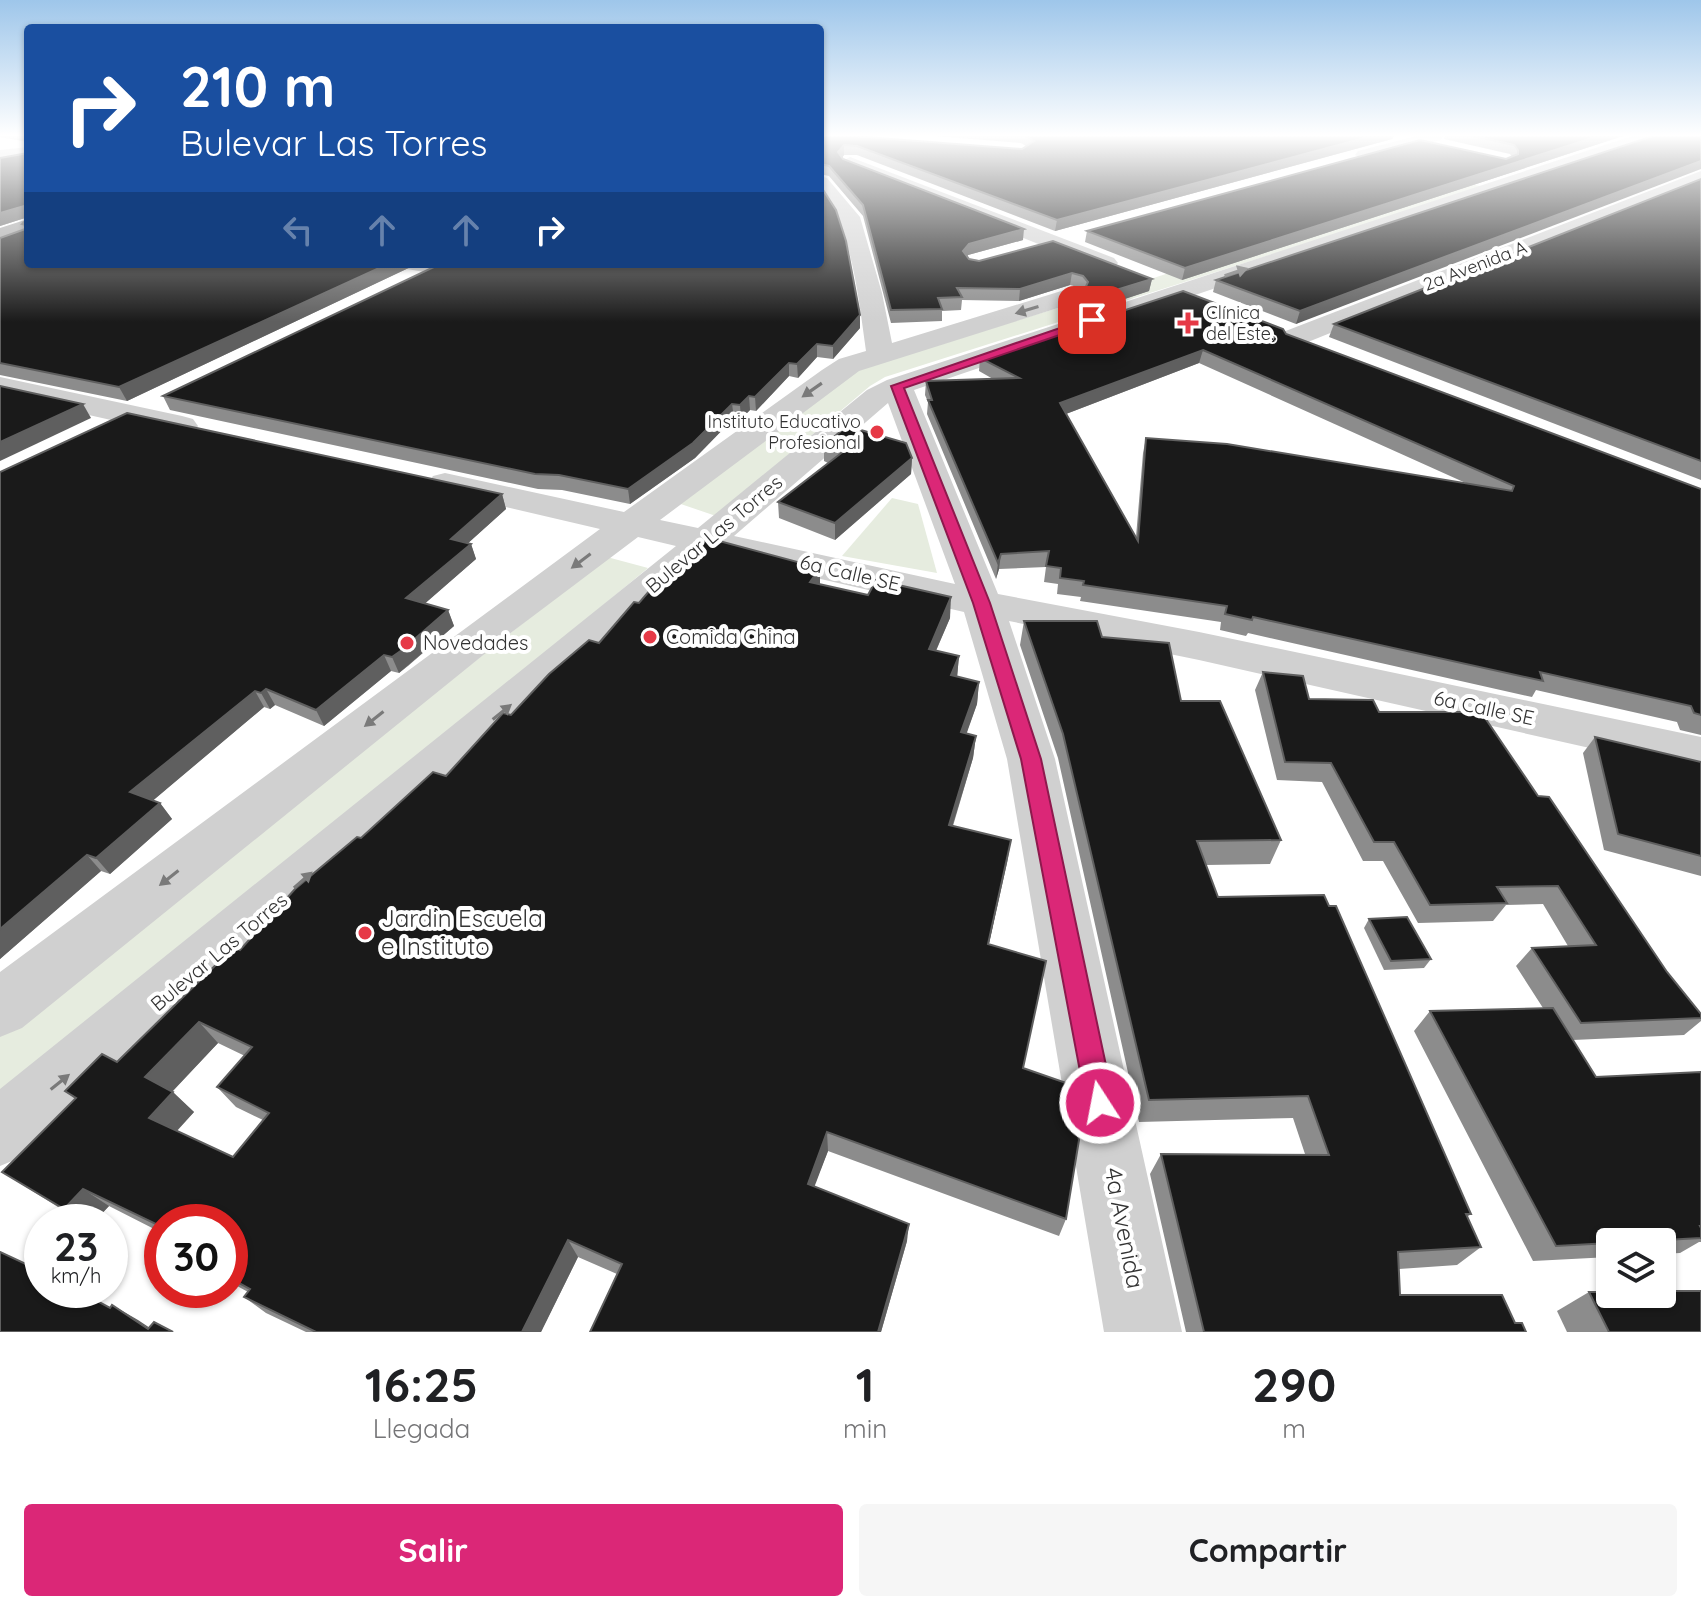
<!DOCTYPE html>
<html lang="es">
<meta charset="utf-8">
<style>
:root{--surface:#fff;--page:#f6f6f6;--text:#202124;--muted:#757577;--accent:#db2777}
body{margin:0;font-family:Quicksand,sans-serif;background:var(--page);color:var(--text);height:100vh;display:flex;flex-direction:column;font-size:30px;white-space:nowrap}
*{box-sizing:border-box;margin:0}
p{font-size:26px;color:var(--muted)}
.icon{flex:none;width:44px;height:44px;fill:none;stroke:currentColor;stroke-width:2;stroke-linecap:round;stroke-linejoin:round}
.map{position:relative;height:1332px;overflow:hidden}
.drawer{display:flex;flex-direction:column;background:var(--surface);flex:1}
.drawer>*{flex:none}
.banner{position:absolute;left:24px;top:24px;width:800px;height:244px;border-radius:8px;box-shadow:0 2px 6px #0004;background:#1a4fa0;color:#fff;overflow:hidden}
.controls{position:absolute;left:1596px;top:1228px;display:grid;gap:16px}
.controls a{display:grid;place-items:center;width:80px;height:80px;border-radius:8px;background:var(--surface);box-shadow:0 2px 6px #0004;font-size:40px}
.speed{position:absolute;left:24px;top:1204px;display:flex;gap:16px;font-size:40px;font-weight:700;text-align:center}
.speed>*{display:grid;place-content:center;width:104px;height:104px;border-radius:50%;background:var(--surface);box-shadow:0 2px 6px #0004;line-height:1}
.speed small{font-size:20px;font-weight:400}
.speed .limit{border:12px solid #d22;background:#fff;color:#111}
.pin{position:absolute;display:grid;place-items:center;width:68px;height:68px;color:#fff;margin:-34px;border-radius:16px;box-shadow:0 4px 12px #0006}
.me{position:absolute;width:88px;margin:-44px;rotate:349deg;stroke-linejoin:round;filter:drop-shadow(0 0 6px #0008)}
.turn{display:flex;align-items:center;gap:28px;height:168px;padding:0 24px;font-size:36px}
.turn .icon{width:104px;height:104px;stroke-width:2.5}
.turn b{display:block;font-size:56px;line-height:68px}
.lanes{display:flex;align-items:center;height:76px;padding:0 24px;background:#0003;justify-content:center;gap:40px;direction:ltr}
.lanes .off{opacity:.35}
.eta{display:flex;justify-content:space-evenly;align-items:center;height:136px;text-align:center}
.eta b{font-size:48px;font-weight:700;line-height:56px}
.button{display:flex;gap:16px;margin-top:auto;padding:16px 24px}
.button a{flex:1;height:92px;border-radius:8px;background:var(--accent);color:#fff;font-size:32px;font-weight:700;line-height:92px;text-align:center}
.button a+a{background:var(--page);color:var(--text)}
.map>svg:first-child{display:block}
.green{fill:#e6ecdf}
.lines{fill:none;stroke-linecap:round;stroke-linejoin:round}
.minor{fill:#d0d0d0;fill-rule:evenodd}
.highway{fill:#9a9a9a;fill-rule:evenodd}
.wall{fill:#8c8c8c;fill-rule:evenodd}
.shaded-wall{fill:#5f5f5f}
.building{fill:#1a1a1a;stroke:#5f5f5f;stroke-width:2;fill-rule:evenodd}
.oneway{fill:#7a7a7a}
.route{fill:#db2777;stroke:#8e194d;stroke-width:2}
.poi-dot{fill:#e63946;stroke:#fff;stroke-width:3}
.labels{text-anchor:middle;stroke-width:8;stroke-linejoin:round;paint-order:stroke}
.far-street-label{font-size:18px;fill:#333;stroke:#fff}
.far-poi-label{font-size:18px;fill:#333;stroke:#fff;text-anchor:start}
.street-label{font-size:20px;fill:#333;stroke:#fff}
.poi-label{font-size:20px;fill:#333;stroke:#fff;text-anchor:start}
.near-poi-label{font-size:24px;fill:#333;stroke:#fff;text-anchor:start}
.near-street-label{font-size:24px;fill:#333;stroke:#fff}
</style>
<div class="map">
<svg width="1701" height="1332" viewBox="0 0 1701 1332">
<rect width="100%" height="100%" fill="#fff"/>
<g class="green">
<polygon points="1453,180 1484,187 885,377 870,386 716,516 669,500 855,370 1120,289"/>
<polygon points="892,498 918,504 937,573 842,556"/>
<polygon points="607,557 648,568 19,1089 0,1122 0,1036"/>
</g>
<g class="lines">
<g class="minor">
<polygon points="1416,136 1443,136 1441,140 1364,160 1355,155 1358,151"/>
<path d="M 1632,136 L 1656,136 L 1654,140 L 914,390 L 998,594 L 1199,632 L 1701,737 L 1701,773 L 1199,660 L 1009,621 L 1055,759 L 1182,1332 L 1104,1332 L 1007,759 L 964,612 L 712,554 L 133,1062 L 24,1156 L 0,1166 L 0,1089 L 676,546 L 638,537 L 508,635 L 22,1028 L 0,1037 L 0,972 L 600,529 L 433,490 L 428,483 L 433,476 L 445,473 L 624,512 L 822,370 L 839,359 L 866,351 C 860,308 855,261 839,220 C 831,199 820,205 820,176 L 827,178 L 860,217 L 882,293 L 892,343 L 1071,288 L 1080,291 L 1084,296 L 1080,301 L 859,371 L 660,520 L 698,528 L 867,390 L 887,380 ZM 888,403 L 955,584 L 734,536 Z"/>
<polygon points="28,147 28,157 0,160 0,150"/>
<polygon points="850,157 1114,258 1118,263 1114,268 1098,268 844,166 841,162"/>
<polygon points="1701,171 1701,184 1303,344 1283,344 1279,338 1283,332"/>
<polygon points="403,264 446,264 448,267 444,272 436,274 407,269"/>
<polygon points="0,377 182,416 193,419 198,426 193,433 182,436 0,395"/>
</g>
<polygon class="highway" points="28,219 28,232 0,242 0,228"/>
</g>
<g class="wall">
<polygon points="0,136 28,136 28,142 0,137"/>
<polygon points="820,136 1022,149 1026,146 1021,143 935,136 1394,136 1392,139 1055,231 857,155 844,155 842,158 843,159 1023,240 968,255 967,257 969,259 1152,279 1149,291 1088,311 1076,305 1078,293 1083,291 1081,288 1070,285 1019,301 962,300 961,310 942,311 942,321 891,323 863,216 829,176 820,174"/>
<polygon points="1445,136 1623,136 1182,280 1085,242 1087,231 1506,159 1512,157 1510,154 1444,139"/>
<polygon points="1653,136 1296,324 1213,292 1216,280"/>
<polygon points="28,153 28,264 417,264 127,401 0,375 0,238 25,229 22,224 25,221 25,218 0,226 0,158"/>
<polygon points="1701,179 1701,480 1329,337 1334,324"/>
<polygon points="860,315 860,328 833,359 817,357 798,378 789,376 756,411 750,410 741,419 734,418 695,458 630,504 562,490 538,489 170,410 163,396"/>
<path d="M 1286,334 L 1701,489 L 1701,735 L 1680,730 L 1677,722 L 1536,690 L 1532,697 L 1248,633 L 1246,636 L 1220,630 L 1221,622 L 1080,601 L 1081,597 L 1057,594 L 1058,584 L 1044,582 L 1046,567 L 999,569 L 996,579 L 927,414 L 928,402 L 925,395 L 926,381 L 993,379 L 979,371 L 980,358 ZM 1199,363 L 1468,484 L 1146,438 L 1143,453 L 1136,537 L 1066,414 Z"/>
<polygon points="824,445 912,458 911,474 835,540 779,518 778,502 828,463 824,461"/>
<polygon points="0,472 502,494 506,509 468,543 471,544 476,559 425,603 448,610 454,626 408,666 399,673 391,671 324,726 275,705 270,709 264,707 153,800 160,803 172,819 110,874 101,871 0,959"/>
<path d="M 820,568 L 820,584 L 950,618 L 936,651 L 959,656 L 957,677 L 979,682 L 977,704 L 966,734 L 976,736 L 973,758 L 953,826 L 1011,840 L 989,944 L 1066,1219 L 1059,1236 L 828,1151 L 814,1186 L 907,1241 L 881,1332 L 590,1332 L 617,1274 L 578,1257 L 541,1332 L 306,1332 L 266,1313 L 244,1297 L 248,1292 L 230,1282 L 230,1222 L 162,1222 L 162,1233 L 109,1206 L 94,1222 L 82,1222 L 2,1172 L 75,1099 L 65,1091 L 117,1062 L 361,838 L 446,776 L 511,715 L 599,643 L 639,603 ZM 218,1043 L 245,1056 L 217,1087 L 236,1107 L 263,1120 L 233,1157 L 177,1131 L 194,1112 L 172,1092 Z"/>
<polygon points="1024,621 1102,637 1181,701 1281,840 1270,864 1206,865 1218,897 1471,1214 1467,1217 1481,1247 1457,1265 1399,1269 1400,1295 1515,1323 1526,1332 1186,1332 1150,1174 1161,1154 1305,1154 1293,1118 1139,1122 1058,758 1020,645"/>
<polygon points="1263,672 1309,699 1379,712 1538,796 1667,972 1701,1014 1701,1021 1684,1035 1573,1040 1596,1077 1701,1072 1701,1242 1699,1242 1680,1253 1662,1254 1662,1242 1610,1242 1610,1257 1533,1261 1414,1031 1430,1011 1543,1008 1516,966 1532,948 1568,946 1543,904 1506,905 1493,921 1418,923 1383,861 1363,861 1322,782 1277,780 1255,690"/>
<polygon points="1595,737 1701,762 1701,876 1604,850 1583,753"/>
<polygon points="1369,919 1431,959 1424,968 1384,970 1364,928"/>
<polygon points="1589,1292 1701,1332 1567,1332 1557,1311"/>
</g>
<g class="shaded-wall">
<polygon points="1372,136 1394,136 1392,139 1055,231 1057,220"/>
<polygon points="1599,136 1623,136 1182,280 1185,268"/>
<polygon points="844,145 844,155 838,162 838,152"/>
<polygon points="1701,161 1701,169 1296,324 1300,311"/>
<polygon points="24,206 28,217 0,226 0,213"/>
<polygon points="1024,229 1023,240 968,255 962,263 963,251 969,244"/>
<polygon points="388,264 417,264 127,401 119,387"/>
<polygon points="1072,273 1070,285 1019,301 1020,289"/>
<polygon points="1152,279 1149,291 1088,311 1090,298"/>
<polygon points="860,315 860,328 833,359 833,346"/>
<polygon points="817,344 817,357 798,378 797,364"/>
<polygon points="1203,350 1199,363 1058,417 1060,403"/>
<polygon points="789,363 789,376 756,411 755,397"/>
<polygon points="749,396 750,410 741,419 740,405"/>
<polygon points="83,404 91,418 0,461 0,442"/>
<polygon points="732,404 734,418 695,458 630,504 628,489"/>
<polygon points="912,458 911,474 835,540 835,523"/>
<polygon points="502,494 506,509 456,554 451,539"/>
<polygon points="471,544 476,559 413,614 406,598"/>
<polygon points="1001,554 999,569 996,579 998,563"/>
<polygon points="820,568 820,589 810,582"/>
<polygon points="951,597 950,618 927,671 929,649"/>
<polygon points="448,610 454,626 399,673 392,657"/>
<polygon points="384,655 391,671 324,726 316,710"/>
<polygon points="959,656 957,678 951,675"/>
<polygon points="979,682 977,704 959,755 961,732"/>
<polygon points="266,689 275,705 270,709 261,693"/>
<polygon points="255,691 264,707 143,809 130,792"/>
<polygon points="976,736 973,758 946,847 949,825"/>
<polygon points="160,803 172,819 110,874 96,858"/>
<polygon points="1011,840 1007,863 984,965 988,944"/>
<polygon points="87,855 101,871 0,959 0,929"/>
<polygon points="199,1022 218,1043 167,1097 145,1077"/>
<polygon points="173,1092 194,1112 171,1137 149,1118"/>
<polygon points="827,1132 828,1151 809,1201 808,1184"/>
<polygon points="83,1189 109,1206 94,1222 83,1222 64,1209"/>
<polygon points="909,1224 907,1241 881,1332 878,1332"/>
<polygon points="568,1240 578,1257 541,1332 522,1332"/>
<polygon points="76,1290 88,1290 93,1293 90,1297"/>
<polygon points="112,1305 138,1320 156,1332 154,1332"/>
</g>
<g class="building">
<polygon points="820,136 853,136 1022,149 1034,141 1026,136 1372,136 1057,220 857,146 844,145 838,152 843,159 1024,229 969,244 963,251 969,259 979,261 1053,241 1152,279 1090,298 1078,293 1084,291 1088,282 1083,276 1072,273 1020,289 957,288 962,297 938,298 942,309 891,310 863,205 829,166 820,164"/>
<polygon points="1473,136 1599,136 1185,268 1087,231 1420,140 1506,159 1518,154 1518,150 1514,145"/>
<polygon points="1653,136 1701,136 1701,161 1300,311 1216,280"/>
<polygon points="28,153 28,225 22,224 25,221 24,206 0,213 0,158"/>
<polygon points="1701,179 1701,461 1334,324"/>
<polygon points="820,185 836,210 846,241 860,315 833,346 817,344 797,364 789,363 755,397 749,396 740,405 732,404 693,443 628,489 559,475 535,474 163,396 440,264 820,264"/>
<polygon points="28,228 28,264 388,264 119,387 0,363 0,238"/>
<path d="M 1183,291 L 1283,329 L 1286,334 L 1701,489 L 1701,715 L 1694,713 L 1691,706 L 1540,672 L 1543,681 L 1253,617 L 1252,620 L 1225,614 L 1227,606 L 1083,585 L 1084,581 L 1060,578 L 1061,568 L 1046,566 L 1049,551 L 1001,554 L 998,563 L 928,400 L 932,400 L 926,381 L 1019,378 L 980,358 ZM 1203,350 L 1514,486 L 1512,491 L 1227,444 L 1146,438 L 1138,541 L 1060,403 Z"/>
<polygon points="0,386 83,404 0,442"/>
<polygon points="127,413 502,494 451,539 471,544 406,598 448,610 402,650 392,657 384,655 316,710 266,689 261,693 255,691 130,792 160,803 96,858 87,855 0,929 0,472"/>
<polygon points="847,426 906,443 912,458 835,523 778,502 844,451 824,445"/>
<path d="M 708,538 L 820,568 L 810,582 L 868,595 L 876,580 L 951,597 L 929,649 L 959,656 L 951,675 L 979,682 L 961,732 L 976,736 L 949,825 L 1011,840 L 988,944 L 1046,961 L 1023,1068 L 1069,1084 L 1079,1140 L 1066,1219 L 827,1132 L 808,1184 L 909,1224 L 878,1332 L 590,1332 L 622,1264 L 568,1240 L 522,1332 L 316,1332 L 244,1297 L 250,1289 L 230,1278 L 230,1222 L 162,1222 L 162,1227 L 83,1189 L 64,1209 L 2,1172 L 76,1098 L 65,1091 L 102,1054 L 117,1062 L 234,947 L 240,950 L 295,889 L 357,837 L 361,838 L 433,772 L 446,776 L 503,713 L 511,715 L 549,674 L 589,640 L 599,643 L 634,602 L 639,603 L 657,582 ZM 199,1022 L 252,1047 L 217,1087 L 269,1113 L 233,1157 L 149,1118 L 173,1092 L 145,1077 Z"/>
<polygon points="1024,621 1097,621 1102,637 1169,643 1181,701 1220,701 1281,840 1197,841 1218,897 1324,895 1329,906 1336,906 1471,1214 1466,1214 1481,1247 1398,1252 1400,1295 1502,1295 1515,1323 1522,1323 1526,1332 1204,1332 1161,1154 1329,1155 1308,1096 1149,1100 1063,734"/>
<polygon points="1263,672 1303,676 1309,699 1373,700 1379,712 1481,712 1538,796 1549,797 1667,972 1701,1014 1701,1018 1581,1023 1532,948 1596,945 1558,886 1497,887 1507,903 1430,905 1394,842 1374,842 1331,763 1285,762"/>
<polygon points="1595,737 1701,762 1701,856 1618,834"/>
<polygon points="1407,917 1431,959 1391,961 1369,919"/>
<polygon points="1553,1008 1596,1077 1701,1072 1701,1226 1700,1226 1701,1228 1701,1238 1556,1246 1430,1011"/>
<polygon points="0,1252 30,1266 34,1262 42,1266 42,1290 77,1290 110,1308 112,1305 148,1329 154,1322 173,1332 0,1332"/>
<polygon points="1662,1291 1701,1291 1701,1332 1609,1332 1589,1292 1610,1292 1610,1294 1662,1294"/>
</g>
<defs><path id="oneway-solid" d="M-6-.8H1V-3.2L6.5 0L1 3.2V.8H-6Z" transform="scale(2)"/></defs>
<g class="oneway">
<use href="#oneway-solid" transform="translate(1236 272) rotate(-18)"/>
<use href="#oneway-solid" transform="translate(1027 310) rotate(163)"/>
<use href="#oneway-solid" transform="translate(812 390) rotate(145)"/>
<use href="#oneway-solid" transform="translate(581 561) rotate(143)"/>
<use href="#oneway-solid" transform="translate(502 712) rotate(-39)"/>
<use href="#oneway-solid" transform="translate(374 719) rotate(142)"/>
<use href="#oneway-solid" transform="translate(169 878) rotate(142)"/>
<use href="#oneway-solid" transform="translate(303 880) rotate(-41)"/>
<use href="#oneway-solid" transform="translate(60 1082) rotate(-39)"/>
</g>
<linearGradient id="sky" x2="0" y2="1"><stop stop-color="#9ec6ea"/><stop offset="0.42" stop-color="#fff"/><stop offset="1" stop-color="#fff" stop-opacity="0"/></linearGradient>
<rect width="1701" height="322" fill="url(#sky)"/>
<polygon class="route" points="1092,317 1095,318 1095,323 904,388 990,603 1041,759 1114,1103 1110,1112 1100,1116 1090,1112 1086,1103 1021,759 973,603 891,386"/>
<g class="poi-dot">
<path d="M1184 311h8v8h8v8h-8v8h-8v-8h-8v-8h8z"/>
<circle cx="877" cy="432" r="8"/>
<circle cx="650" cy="637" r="8"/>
<circle cx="407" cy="643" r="8"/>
<circle cx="365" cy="933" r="8"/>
</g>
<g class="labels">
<g class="far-street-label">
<text transform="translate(1475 266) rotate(-21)" y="6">2a Avenida A</text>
</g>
<g class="far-poi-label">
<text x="1206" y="319">Clínica<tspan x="1206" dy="21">del Este.</tspan></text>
<text x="861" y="428" text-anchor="end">Instituto Educativo<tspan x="861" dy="21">Profesional</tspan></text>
</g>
<g class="street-label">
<text transform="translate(714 534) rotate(-40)" y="7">Bulevar Las Torres</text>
<text transform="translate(850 573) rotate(13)" y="7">6a Calle SE</text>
<text transform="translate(1484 708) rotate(12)" y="7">6a Calle SE</text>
<text transform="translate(219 952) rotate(-40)" y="7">Bulevar Las Torres</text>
</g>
<g class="poi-label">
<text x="666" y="644">Comida China</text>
<text x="423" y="650">Novedades</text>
</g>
<g class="near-poi-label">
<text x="381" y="927">Jardin Escuela<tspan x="381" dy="28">e Instituto</tspan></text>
</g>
<g class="near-street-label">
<text transform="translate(1124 1228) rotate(79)" y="8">4a Avenida</text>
</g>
</g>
</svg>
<div class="controls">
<a><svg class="icon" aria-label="layers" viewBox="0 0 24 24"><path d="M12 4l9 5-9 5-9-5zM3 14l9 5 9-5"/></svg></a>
</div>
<div class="speed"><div>23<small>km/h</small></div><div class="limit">30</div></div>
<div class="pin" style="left:1092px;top:320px;background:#d93025"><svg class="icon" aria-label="arrive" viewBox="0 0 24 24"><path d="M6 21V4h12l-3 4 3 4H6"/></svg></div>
<svg class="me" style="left:1100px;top:1103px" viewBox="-20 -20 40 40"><circle r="17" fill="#db2777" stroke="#fff" stroke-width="3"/><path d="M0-11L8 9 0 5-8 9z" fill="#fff"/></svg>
<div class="banner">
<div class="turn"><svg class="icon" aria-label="right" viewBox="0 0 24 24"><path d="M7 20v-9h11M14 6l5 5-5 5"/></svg><div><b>210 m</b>Bulevar Las Torres</div></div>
<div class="lanes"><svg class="icon off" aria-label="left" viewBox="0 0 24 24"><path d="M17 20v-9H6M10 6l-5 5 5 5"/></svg><svg class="icon off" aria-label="ahead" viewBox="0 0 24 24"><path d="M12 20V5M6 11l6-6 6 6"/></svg><svg class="icon off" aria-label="ahead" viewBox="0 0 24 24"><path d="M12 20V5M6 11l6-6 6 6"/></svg><svg class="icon" aria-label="right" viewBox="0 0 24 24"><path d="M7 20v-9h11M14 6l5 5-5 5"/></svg></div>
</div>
</div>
<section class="drawer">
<div class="eta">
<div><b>16:25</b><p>Llegada</p></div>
<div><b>1</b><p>min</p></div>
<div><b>290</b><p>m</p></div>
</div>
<div class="button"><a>Salir</a><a>Compartir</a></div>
</section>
